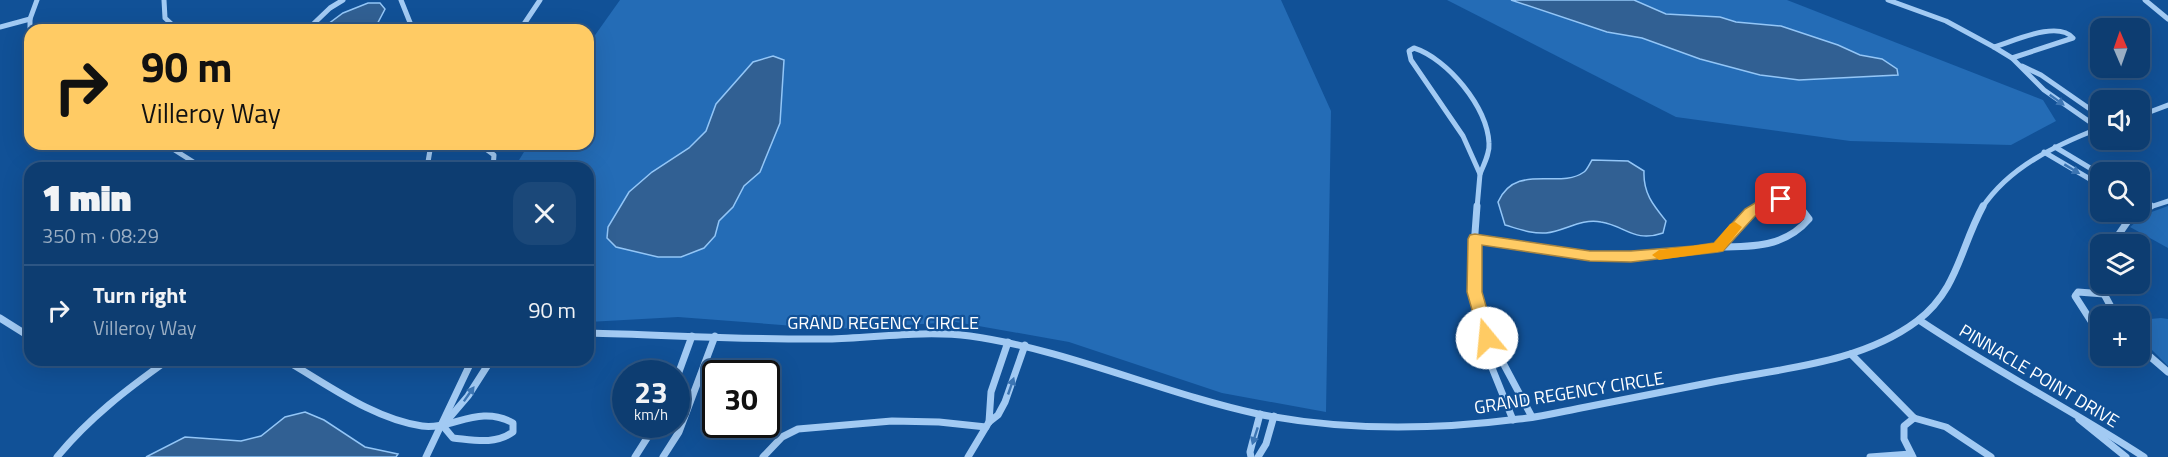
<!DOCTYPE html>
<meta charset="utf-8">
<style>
:root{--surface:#0d3d71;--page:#1b4879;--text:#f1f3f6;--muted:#9aaec3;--line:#2d5684}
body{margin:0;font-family:"Titillium Web",sans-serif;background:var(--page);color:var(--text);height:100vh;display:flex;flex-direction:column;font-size:22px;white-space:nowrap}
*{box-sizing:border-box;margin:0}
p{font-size:20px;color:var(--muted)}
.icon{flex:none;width:33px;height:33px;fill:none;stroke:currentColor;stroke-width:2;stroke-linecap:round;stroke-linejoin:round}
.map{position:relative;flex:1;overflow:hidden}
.side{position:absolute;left:24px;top:162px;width:570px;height:204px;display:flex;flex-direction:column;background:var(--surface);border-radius:18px;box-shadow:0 6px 24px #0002,0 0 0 2px var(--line)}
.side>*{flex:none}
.hud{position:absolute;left:24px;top:24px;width:570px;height:126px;border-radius:18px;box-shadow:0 6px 24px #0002,0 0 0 2px var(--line);background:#ffcb64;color:#111;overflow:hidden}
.needle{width:39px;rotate:358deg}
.fabs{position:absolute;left:2090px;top:18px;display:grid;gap:12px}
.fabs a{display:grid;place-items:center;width:60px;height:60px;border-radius:12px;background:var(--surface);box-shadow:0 6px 24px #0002,0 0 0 2px var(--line);font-size:30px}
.speed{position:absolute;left:612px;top:360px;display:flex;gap:12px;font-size:30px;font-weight:700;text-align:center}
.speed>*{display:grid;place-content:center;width:78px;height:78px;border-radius:50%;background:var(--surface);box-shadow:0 6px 24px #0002,0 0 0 2px var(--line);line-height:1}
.speed small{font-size:15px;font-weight:400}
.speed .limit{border:3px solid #111;border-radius:9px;background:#fff;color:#111}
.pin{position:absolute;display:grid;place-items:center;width:51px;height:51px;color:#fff;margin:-26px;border-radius:12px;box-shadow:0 3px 9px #0006}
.me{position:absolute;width:66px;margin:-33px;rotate:343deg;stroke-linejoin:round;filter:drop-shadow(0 0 4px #0008)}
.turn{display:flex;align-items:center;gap:21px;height:126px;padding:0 18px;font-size:27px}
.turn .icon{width:78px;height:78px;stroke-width:2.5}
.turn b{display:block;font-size:42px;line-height:51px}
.round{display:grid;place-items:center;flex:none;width:63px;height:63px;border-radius:18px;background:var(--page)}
.overview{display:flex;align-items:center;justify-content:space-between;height:102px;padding:0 18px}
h1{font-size:36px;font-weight:800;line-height:45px}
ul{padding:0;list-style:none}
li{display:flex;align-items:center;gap:18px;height:90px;padding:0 18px;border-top:2px solid var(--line)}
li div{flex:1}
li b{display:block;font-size:22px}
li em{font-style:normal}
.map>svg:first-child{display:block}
.green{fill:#246cb6}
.water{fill:#316093;stroke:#93c6f7;stroke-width:1.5}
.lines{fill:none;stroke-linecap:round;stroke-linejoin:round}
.minor-far1{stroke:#a2caf3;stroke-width:5}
.minor{stroke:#a2caf3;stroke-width:7}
.oneway{fill:#3c75b3}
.route{fill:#ffcb64;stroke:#a68441;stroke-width:1.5}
.slow{fill:#f59e0b}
.labels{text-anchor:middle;stroke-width:4.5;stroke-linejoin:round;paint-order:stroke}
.street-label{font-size:18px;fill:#fff;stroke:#115197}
</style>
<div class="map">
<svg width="2168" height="457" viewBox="0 0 2168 457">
<rect width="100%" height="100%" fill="#115197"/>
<g class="green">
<polygon points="620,0 1281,0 1331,111 1326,412 1222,393 1069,342 956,322 834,329 678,317 588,322 588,168 514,168 529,144 588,144 588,45"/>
<polygon points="1447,0 1787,0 2043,100 2056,121 2011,145 1850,141 1676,117"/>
<polygon points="2168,206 2168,248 2130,227 2146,214"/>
<polygon points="2161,318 2168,319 2168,366 2139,337 2139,320"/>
</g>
<g class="water">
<polygon points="1511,0 1634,0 1666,14 1720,17 1736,22 1781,26 1838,45 1860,55 1882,59 1897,69 1898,75 1799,80 1760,75 1700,59 1642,38 1607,32"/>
<polygon points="368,3 380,3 385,9 374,30 320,30 343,13"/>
<polygon points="773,56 784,60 780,123 760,172 744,186 733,207 719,221 715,236 704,248 681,257 658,257 616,247 607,238 608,227 629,192 652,172 689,148 706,131 716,104 753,62"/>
<path d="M 1592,160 L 1628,161 L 1644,171 C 1643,193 1653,205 1666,221 L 1663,233 C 1634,243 1626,226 1601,222 C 1581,218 1565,231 1546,233 C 1532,234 1519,229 1505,225 L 1498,202 C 1516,162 1559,190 1584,172 C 1587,170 1590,163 1592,160 Z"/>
<polygon points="305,412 324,420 365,447 398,454 396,457 146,457 185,437 241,441 261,436 285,417"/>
</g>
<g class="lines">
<g class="minor-far1">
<polyline points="164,0 165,18 178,30"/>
<polyline points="401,0 413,30"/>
<polyline points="1888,0 1946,21 1994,47 2012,58 2044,90 2100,129"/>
<polyline points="2145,0 2168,19"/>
<polyline points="0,27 30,19"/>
<polyline points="307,30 330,8 343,0"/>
<polyline points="520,30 540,0"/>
<path d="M 1994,47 C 2014,41 2058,20 2073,38 L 2012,58"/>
<path d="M 1414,48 C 1448,59 1487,107 1489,143 C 1490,153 1484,164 1480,174 L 1463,136 L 1411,60 L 1409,51 Z"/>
<polyline points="30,53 30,19 37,0"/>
<polyline points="2022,66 2041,75 2100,116"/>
<polyline points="2139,116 2168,105"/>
<polyline points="165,144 203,168"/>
<polyline points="479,144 494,155 493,168"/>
<polyline points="2055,147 2100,174"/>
<polyline points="2044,152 2100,185"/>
<polyline points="427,168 431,144"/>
<polyline points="2139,198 2150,205"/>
<polyline points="1477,208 1480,174"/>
<polyline points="1757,208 1781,199 1801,208"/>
<path d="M 1982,208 C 2009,167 2056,145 2100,128"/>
<polyline points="2147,208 2168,201"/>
</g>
<g class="minor">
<polyline points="1477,206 1473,260 1475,292 1491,346 1502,361 1532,417"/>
<path d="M 1759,206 L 1746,217 L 1718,247 C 1753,247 1785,247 1809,219 L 1799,206"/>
<polyline points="1475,239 1590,256 1665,255 1718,247"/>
<polyline points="2112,244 2128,221 2151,206"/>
<polyline points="2104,284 2104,294 2116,316"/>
<polyline points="0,318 27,335"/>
<path d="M 1919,320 C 1992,369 2070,409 2144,457"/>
<path d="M 588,333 C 668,335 748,340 828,339 C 874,338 923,330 970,336 C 1069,350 1161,393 1258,414 C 1344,431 1433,430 1519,419 C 1542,417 1564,411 1586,407 C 1630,398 1674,390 1718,381 C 1784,368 1861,363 1917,321 C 1958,290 1960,248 1983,206"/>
<polyline points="2100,335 2075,296 2078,292 2104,294"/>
<polyline points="1491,346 1488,358 1513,420"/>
<polyline points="2139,347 2168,372"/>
<polyline points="1851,354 1914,418"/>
<path d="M 285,360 C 327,384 373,419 422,426 C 452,430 479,404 513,423 L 513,432 C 495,445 474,440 453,438 L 443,426"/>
<polyline points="676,380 692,336"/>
<polyline points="1914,418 1946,427 1991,457"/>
<polyline points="2079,419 2126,457"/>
<polyline points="989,422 991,392 1008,342"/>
<polyline points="445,423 468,396 491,360"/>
<path d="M 57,457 C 89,418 127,389 168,360"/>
<polyline points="426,457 472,360"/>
<polyline points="635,457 656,424"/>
<polyline points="663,457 679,432 715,336"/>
<polyline points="763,457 782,437 798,429 892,421 939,422 986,427"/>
<polyline points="968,457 989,422 998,415 1005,402 1025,345"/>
<polyline points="1251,457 1250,452 1260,414"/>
<polyline points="1258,457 1266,444 1274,416"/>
<polyline points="1870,457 1911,454"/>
<polyline points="1913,457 1904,439 1904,426 1914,418"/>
</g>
</g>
<defs><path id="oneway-solid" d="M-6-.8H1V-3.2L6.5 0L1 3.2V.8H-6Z" transform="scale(1.5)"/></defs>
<g class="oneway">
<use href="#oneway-solid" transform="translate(2057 100) rotate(36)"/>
<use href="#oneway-solid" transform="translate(2072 169) rotate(31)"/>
<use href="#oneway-solid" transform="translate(1011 386) rotate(-71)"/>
<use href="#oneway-solid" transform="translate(469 394) rotate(-55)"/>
<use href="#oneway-solid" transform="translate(1255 436) rotate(108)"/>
</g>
<polygon class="route" points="1781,194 1788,199 1786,202 1772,205 1755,216 1723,251 1718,252 1631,262 1590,261 1482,245 1482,292 1495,338 1493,342 1482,342 1480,338 1467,292 1468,239 1470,235 1475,234 1590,251 1631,251 1694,246 1714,243 1745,209 1765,197"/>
<polygon class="slow" points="1735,222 1742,227 1723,251 1659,260 1652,255 1659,250 1714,243 1730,224"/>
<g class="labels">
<g class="street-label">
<text x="883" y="329">GRAND REGENCY CIRCLE</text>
<text transform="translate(2039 376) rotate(31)" y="6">PINNACLE POINT DRIVE</text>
<text transform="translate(1569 393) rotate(-9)" y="6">GRAND REGENCY CIRCLE</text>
</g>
</g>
</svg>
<div class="fabs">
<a><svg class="needle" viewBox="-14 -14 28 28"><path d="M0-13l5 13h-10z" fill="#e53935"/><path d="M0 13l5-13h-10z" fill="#9aaec3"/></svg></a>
<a><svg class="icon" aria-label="sound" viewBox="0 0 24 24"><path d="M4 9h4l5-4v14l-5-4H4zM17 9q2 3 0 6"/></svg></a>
<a><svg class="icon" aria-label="search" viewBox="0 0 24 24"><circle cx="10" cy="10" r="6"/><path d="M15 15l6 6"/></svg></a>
<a><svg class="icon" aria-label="layers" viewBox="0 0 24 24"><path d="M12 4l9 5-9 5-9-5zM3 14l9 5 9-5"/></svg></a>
<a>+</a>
</div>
<div class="speed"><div>23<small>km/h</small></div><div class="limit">30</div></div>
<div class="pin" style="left:1781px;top:199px;background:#d93025"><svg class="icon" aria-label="arrive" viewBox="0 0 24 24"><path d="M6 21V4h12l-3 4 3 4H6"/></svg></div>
<svg class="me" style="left:1487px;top:338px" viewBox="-20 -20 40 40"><circle r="19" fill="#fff"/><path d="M0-13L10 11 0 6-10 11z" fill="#ffcb64"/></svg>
<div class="hud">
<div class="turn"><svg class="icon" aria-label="right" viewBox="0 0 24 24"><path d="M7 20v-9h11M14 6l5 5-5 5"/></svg><div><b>90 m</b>Villeroy Way</div></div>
</div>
<section class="side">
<div class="overview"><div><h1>1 min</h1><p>350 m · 08:29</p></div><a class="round"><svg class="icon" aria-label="close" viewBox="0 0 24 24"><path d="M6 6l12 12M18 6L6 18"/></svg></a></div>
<ul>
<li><svg class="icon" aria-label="right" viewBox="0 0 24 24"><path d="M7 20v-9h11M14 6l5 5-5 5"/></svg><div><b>Turn right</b><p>Villeroy Way</p></div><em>90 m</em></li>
</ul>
</section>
</div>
